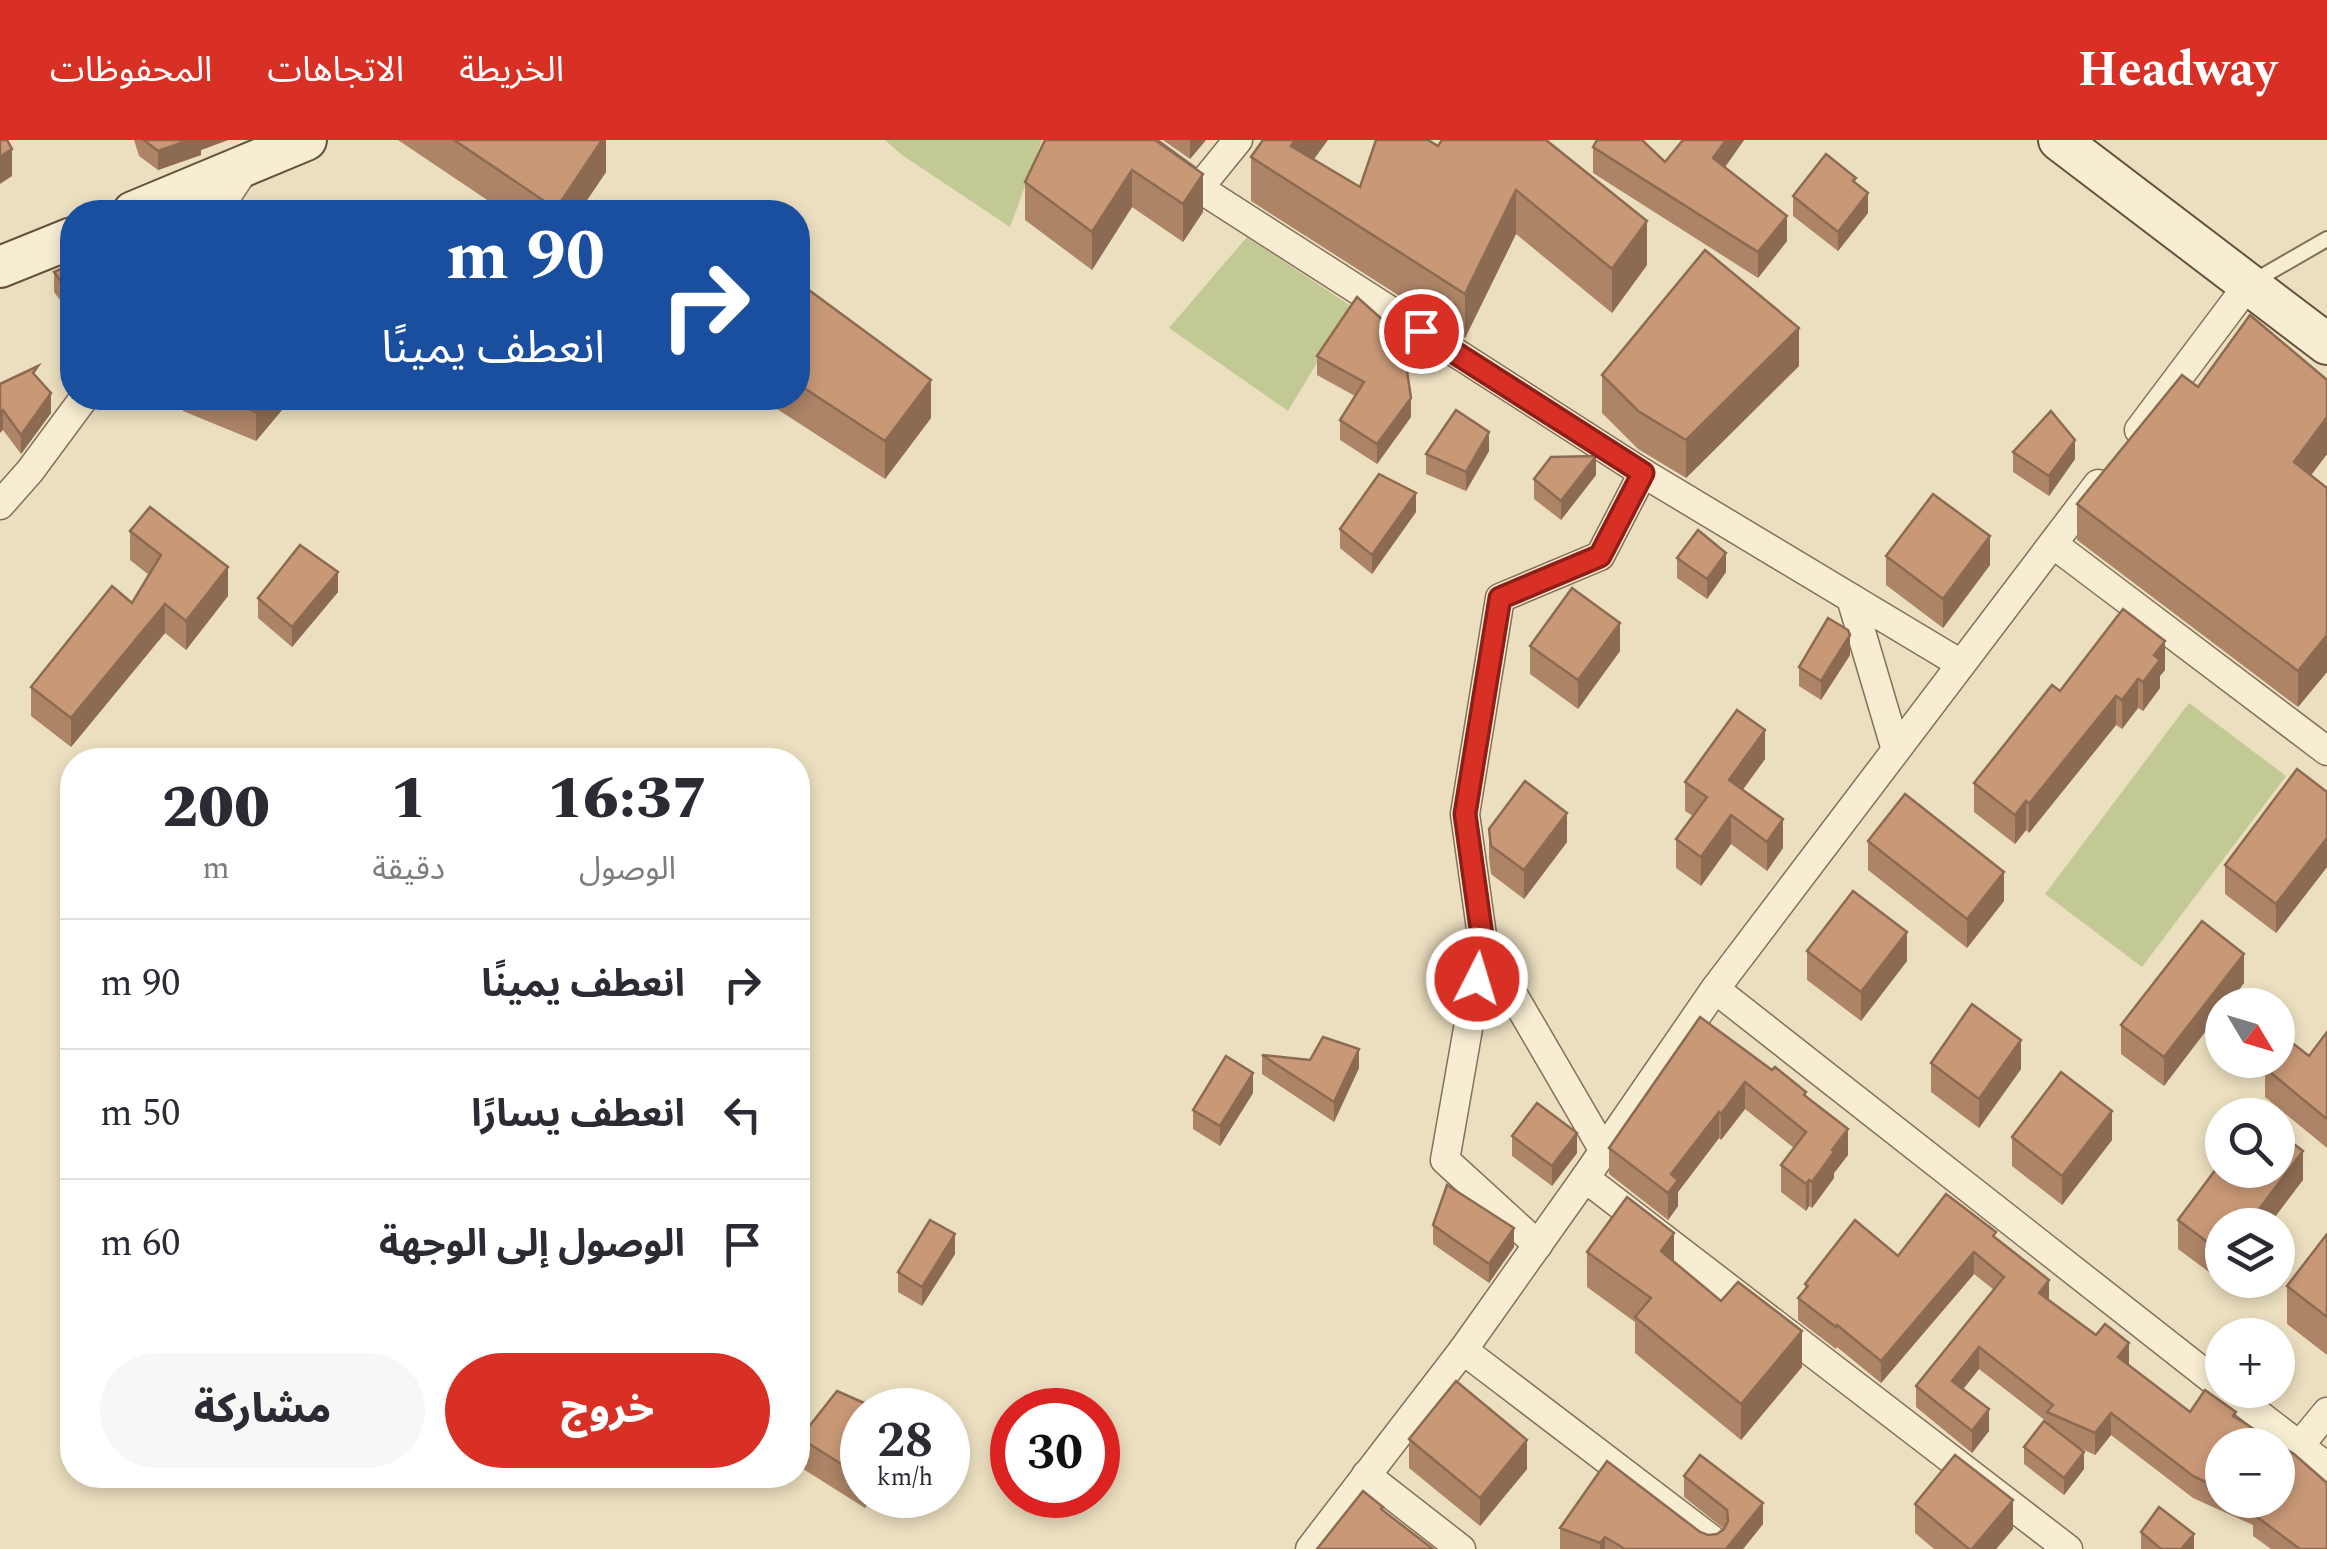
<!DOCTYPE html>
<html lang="ar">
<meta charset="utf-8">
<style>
:root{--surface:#fff;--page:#f7f7f7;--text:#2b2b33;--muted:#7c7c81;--line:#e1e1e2;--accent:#d93025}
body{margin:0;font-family:Spectral,"Noto Sans Arabic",serif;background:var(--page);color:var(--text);direction:rtl;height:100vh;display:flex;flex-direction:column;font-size:38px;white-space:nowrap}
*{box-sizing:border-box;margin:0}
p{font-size:32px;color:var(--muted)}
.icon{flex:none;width:55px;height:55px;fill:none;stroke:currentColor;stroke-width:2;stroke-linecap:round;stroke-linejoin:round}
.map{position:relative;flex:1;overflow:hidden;direction:ltr}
.side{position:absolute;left:60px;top:608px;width:750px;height:740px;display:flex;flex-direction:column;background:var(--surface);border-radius:40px;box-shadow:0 5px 15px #0003;direction:rtl}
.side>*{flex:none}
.hud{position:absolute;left:60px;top:60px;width:750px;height:210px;border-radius:40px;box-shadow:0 5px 15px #0003;direction:rtl;background:#1a4fa0;color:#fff;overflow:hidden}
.needle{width:65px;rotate:128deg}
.controls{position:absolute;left:2205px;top:848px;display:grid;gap:20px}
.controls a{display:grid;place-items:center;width:90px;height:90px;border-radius:50%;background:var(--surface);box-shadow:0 5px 15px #0003;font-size:50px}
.speed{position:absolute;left:840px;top:1248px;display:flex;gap:20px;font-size:50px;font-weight:700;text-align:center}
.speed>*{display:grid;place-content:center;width:130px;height:130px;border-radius:50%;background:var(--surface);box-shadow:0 5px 15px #0003;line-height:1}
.speed small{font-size:25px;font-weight:400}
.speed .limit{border:15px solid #d22;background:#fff;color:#111}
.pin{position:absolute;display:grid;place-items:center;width:85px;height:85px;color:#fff;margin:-42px;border:5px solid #fff;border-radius:50%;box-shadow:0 2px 10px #0007}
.me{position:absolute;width:110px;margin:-55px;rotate:5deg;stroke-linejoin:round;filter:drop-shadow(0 0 8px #0008)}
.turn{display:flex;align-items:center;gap:35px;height:210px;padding:0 40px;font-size:45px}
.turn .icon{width:130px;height:130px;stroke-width:2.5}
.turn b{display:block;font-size:70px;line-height:85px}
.eta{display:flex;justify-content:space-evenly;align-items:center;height:170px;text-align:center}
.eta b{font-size:60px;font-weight:800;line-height:70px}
.primary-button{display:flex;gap:20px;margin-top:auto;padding:20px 40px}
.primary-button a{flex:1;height:115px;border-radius:60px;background:var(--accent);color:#fff;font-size:40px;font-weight:800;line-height:115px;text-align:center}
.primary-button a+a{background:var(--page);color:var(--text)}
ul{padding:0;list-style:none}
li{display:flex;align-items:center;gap:30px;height:130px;padding:0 40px;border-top:2px solid var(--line)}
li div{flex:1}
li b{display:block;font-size:38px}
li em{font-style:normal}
header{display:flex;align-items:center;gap:60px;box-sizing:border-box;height:140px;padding:0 50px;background:var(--accent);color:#fff}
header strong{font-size:48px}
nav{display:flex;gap:55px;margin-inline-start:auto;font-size:35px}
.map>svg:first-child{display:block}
.green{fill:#c3c994}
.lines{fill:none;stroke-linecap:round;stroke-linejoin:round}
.lane-casing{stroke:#847059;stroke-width:18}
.street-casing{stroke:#847059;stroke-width:31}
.secondary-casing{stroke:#66513c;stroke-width:44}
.lane{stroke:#f7edd2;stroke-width:14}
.street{stroke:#f7edd2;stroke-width:28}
.secondary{stroke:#f7edd2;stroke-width:40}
.wall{fill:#ad8466;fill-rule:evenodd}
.shaded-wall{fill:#8d6b53}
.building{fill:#c99977;stroke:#8d6b53;stroke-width:2.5}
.route-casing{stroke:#8d1f18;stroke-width:25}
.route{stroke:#d93025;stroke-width:18}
</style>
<header>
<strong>Headway</strong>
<nav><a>الخريطة</a><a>الاتجاهات</a><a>المحفوظات</a></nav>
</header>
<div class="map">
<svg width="2327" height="1409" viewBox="0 0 2327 1409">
<rect width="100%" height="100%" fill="#ecdfc0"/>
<g class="green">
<polygon points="885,0 1042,0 1010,87 902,15"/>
<polygon points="1247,97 1351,166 1288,271 1169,188"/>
<polygon points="2189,563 2286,636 2142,827 2045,754"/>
</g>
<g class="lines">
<g class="lane-casing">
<polyline id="lane" points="2254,141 2327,99"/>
</g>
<g class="street-casing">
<g id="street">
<polyline points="1133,0 1199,48 1643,333 1851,458 1896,610"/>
<polyline points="1199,48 1238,0"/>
<polyline points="216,72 248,24"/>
<polyline points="2139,290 2248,145"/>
<polyline points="2098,344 1715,849 2222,1247"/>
<polyline points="0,365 30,331 84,258"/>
<polyline points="2053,404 2327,611"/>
<polyline points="1851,458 1961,524"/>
<polyline points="1483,803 1445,1020 1538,1105"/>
<polyline points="1604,1011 1483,803 1465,674 1500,458 1600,416 1643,333"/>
<polyline points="1585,1038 2068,1409"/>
<polyline points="1463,1210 1711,1399"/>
<polyline points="2227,1250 2327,1327"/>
<polyline points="2299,1306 2327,1272"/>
<polyline points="1366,1335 1461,1409"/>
<polyline points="1310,1409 1463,1210 1585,1038 1715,849"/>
</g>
</g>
<g class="secondary-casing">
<g id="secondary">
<polyline points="2059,0 2327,204"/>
<polyline points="133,72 306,0"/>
<polyline points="0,127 72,98"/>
</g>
</g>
<use href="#lane" class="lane"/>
<use href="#street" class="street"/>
<use href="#secondary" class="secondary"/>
</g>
<g class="wall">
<polygon points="134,0 228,0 201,10 201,15 158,30 139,16"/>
<polygon points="398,0 606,0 606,32 579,72 505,72"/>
<polygon points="1155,0 1203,72 1183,102 1132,67 1092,130 1025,80 1025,42"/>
<polygon points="1163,0 1206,0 1190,19"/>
<polygon points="1428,0 1647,125 1612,173 1516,94 1465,198 1251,61 1251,17 1314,20 1360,47"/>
<polygon points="1683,0 1744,0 1725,27 1787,101 1758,138 1593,33 1593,7 1665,22"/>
<polygon points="1856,44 1868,73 1838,111 1793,76 1793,56"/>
<polygon points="72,124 72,176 54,152 54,132"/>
<polygon points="798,142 931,278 885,339 760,258 798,258"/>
<polygon points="1317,216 1411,258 1411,277 1377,324 1340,300 1340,280 1355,256 1317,235"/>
<polygon points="1799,226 1686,338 1638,309 1602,273 1602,235"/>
<polygon points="38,239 51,273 21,314 3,290 0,244"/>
<polygon points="2198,247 2327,314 2311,335 2327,348 2327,532 2298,567 2077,400 2077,364"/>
<polygon points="183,258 292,258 256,301 183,271"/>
<polygon points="1489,311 1466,351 1426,334 1426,314"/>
<polygon points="2013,312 2075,319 2049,356 2013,332"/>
<polygon points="1596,335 1561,380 1534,359 1534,339"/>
<polygon points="1416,372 1372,434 1340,408 1340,389"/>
<polygon points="130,391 228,456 186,510 165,493 71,607 31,576 31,547 132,463 149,435 130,420"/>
<polygon points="1886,416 1990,425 1943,488 1886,445"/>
<polygon points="1677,418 1726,432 1707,459 1677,438"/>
<polygon points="338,452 292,507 258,478 258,458"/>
<polygon points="1530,506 1620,511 1578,569 1530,534"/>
<polygon points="1850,515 1821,560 1799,546 1799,527"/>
<polygon points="2165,530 2160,536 2160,548 2143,571 2138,568 2122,589 2116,585 2029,693 2026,690 2015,704 1974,672 1974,643 2060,551"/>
<polygon points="1765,619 1742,650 1783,708 1767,731 1731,704 1701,746 1676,728 1676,699 1693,676 1685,671 1685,642"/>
<polygon points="2327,652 2327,727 2276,793 2225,754 2225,725"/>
<polygon points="1489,689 1567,702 1524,759 1491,734 1489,718"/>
<polygon points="1868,701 2004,761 1967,808 1868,730"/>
<polygon points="1807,811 1907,821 1861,881 1807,840"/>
<polygon points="2244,843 2227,865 2222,865 2164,946 2121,914 2121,885"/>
<polygon points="1700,877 1806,957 1848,1015 1834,1033 1834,1038 1812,1068 1809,1066 1806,1071 1781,1052 1781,1025 1794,1008 1745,969 1721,1000 1719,998 1678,1052 1678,1066 1668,1080 1609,1034 1609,1008"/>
<polygon points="2327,892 2327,1008 2265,957 2265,928 2309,916"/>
<polygon points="1262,915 1359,928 1334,982 1262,934"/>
<polygon points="1931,923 2021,929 1979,988 1931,952"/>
<polygon points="1253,953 1220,1006 1193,989 1193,970"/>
<polygon points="1512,996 1577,1013 1552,1046 1512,1016"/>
<polygon points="2012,997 2112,1000 2062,1065 2012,1026"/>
<polygon points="2303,1040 2222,1085 2222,1140 2228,1140 2225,1144 2178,1109 2178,1080"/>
<polygon points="1433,1085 1514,1107 1489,1143 1433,1104"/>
<polygon points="2327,1094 2327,1215 2287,1184 2287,1146"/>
<path d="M 1996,1098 L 2049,1160 L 2129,1225 L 2190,1272 L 2236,1278 L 2327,1409 L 2271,1409 L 2253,1396 L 2253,1385 L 2193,1358 L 2111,1295 L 2095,1315 L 2080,1308 L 2084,1329 L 2064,1355 L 2024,1324 L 2024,1307 L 2047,1282 L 1979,1229 L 1963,1249 L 1989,1291 L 1972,1313 L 1916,1267 L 1916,1246 L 1994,1150 L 1974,1134 L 1881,1243 L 1837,1207 L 1836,1209 L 1798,1180 L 1798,1158 L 1805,1149 L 1805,1144 L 1898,1116 ZM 2222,1305 L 2278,1360 L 2222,1360 Z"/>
<polygon points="1587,1112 1674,1122 1802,1227 1741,1300 1635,1213 1635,1182 1587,1147"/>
<polygon points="955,1114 922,1166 898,1152 898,1132"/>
<polygon points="862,1270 862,1355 872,1355 865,1368 800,1327 800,1298"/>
<polygon points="1409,1299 1527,1329 1480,1386 1409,1328"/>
<polygon points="1684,1336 1763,1384 1743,1409 1560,1409 1560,1388 1700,1392 1708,1395 1717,1394 1724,1389 1684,1357"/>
<polygon points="1915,1364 2013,1389 1996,1409 1934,1409 1915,1393"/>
<polygon points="2141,1392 2194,1409 2141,1409"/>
</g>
<g class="shaded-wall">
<polygon points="189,0 228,0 201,10 201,15 158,30 158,11"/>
<polygon points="602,0 606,0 606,32 579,72 556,72 556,69"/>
<polygon points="1190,0 1206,0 1190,19"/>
<polygon points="1295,0 1328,0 1295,45 1291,6"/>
<polygon points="1726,0 1744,0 1713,44 1713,18"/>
<polygon points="12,9 12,36 0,44 0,17"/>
<polygon points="1132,30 1132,67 1092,130 1092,92"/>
<polygon points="1203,34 1203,72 1183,102 1183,64"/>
<polygon points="1516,50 1516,94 1465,198 1465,154"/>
<polygon points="1868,53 1868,73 1838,111 1838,92"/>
<polygon points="1787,76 1787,101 1758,138 1758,112"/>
<polygon points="1647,81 1647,125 1612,173 1612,129"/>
<polygon points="1799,188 1799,226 1686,338 1686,300"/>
<polygon points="931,240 931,278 885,339 885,301"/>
<polygon points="51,253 51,273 21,314 21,295"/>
<polygon points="268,258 292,258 256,301 256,272"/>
<polygon points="1411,258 1411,277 1377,324 1377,304"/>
<polygon points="3,270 3,290 0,293 0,274"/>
<polygon points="2327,277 2327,314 2294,358 2294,322"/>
<polygon points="1489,292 1489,311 1466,351 1466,332"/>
<polygon points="2075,300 2075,319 2049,356 2049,336"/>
<polygon points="1596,316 1596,335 1561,380 1561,361"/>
<polygon points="1416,353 1416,372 1372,434 1372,415"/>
<polygon points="1990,396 1990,425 1943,488 1943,459"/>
<polygon points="1726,413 1726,432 1707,459 1707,439"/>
<polygon points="228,427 228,456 186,510 186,481"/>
<polygon points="338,432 338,452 292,507 292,487"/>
<polygon points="165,464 165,493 71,607 71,578"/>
<polygon points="1620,483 1620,511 1578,569 1578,540"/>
<polygon points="1850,495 1850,515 1821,560 1821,541"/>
<polygon points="2327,495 2327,532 2298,567 2298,531"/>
<polygon points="2165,501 2165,530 2160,536 2160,548 2143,571 2143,542 2154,515"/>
<polygon points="2138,539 2138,568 2122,589 2122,560"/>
<polygon points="2116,556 2116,585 2029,693 2029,664"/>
<polygon points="1765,590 1765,619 1729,669 1729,640"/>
<polygon points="2026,661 2026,690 2015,704 2015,675"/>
<polygon points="1567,673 1567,702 1524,759 1524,730"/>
<polygon points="1731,675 1731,704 1701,746 1701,717"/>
<polygon points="1783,679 1783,708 1767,731 1767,702"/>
<polygon points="2327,698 2327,727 2276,793 2276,764"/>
<polygon points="2004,732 2004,761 1967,808 1967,779"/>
<polygon points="1907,792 1907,821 1861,881 1861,852"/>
<polygon points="2244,814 2244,843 2227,865 2222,865 2222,870 2164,946 2164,917"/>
<polygon points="2021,900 2021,929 1979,988 1979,959"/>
<polygon points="1359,909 1359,928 1334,982 1334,962"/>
<polygon points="1253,933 1253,953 1220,1006 1220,986"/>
<polygon points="1745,942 1745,969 1721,1000 1721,974"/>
<polygon points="2112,971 2112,1000 2062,1065 2062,1036"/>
<polygon points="1719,972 1719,998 1678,1052 1678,1066 1668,1080 1668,1053 1671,1034"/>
<polygon points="1848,989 1848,1015 1834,1033 1834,1038 1812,1068 1812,1042"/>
<polygon points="1577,993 1577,1013 1552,1046 1552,1026"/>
<polygon points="2303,1011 2303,1040 2269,1085 2247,1085"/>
<polygon points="1809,1040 1809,1066 1806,1071 1806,1044"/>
<polygon points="1514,1088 1514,1107 1489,1143 1489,1124"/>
<polygon points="1674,1093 1674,1128 1661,1111"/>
<polygon points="955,1094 955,1114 922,1166 922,1147"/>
<polygon points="1974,1112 1974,1134 1881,1243 1881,1221"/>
<polygon points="2049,1140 2049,1162 2039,1153"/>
<polygon points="1802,1191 1802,1227 1741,1300 1741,1264"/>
<polygon points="2129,1203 2129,1225 2118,1239 2118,1217"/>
<polygon points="1979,1207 1979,1229 1952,1263 1952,1241"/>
<polygon points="1989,1269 1989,1291 1972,1313 1972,1291"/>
<polygon points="2111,1273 2111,1295 2095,1315 2095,1293"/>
<polygon points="1527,1300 1527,1329 1480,1386 1480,1358"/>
<polygon points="2084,1312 2084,1329 2064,1355 2064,1338"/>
<polygon points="865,1355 872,1355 865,1368"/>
<polygon points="2013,1360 2013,1389 1996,1409 1972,1409"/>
<polygon points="1763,1363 1763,1384 1743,1409 1726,1409"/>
<polygon points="2194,1394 2194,1409 2181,1409"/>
<polygon points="1605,1397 1605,1409 1600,1409 1600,1403"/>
</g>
<g class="building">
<polygon points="0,0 7,0 12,9 0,17"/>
<polygon points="144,0 189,0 158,11"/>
<polygon points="454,0 602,0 556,69"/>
<polygon points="1045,0 1155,0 1203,34 1183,64 1132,30 1092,92 1025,42"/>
<polygon points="1263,0 1295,0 1291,6 1360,47 1376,0 1428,0 1438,6 1442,0 1546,0 1647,81 1612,129 1516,50 1465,154 1251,17"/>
<polygon points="1597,0 1642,0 1665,22 1683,0 1726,0 1713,18 1787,76 1758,112 1593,7"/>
<polygon points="1826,14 1856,38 1853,41 1868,53 1838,92 1793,56"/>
<polygon points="1705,110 1799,188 1686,300 1638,271 1602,235"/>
<polygon points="72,124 72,156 54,132"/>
<polygon points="798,142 931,240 885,301 798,244"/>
<polygon points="1357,157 1402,197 1411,258 1377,304 1340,280 1364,242 1317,216"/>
<polygon points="2250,175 2327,240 2327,277 2294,322 2327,348 2327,495 2298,531 2077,364 2182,235 2198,247"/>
<polygon points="38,226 33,233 51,253 21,295 3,270 0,274 0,244"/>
<polygon points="221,258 268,258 256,272"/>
<polygon points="1456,270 1489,292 1466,332 1426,314"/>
<polygon points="2051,271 2075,300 2049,336 2013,312"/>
<polygon points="1596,316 1561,361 1534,339 1551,317"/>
<polygon points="1379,334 1416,353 1372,415 1340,389"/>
<polygon points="1933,354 1990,396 1943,459 1886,416"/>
<polygon points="150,367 228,427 186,481 165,464 71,578 31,547 112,446 132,463 161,415 130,391"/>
<polygon points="1698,390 1726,413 1707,439 1677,418"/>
<polygon points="300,405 338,432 292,487 258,458"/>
<polygon points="1572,448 1620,483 1578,540 1530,506"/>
<polygon points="2123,469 2165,501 2154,515 2160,520 2143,542 2138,539 2122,560 2116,556 2029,664 2026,661 2015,675 1974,643 2052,545 2060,551"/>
<polygon points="1828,478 1848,490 1850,495 1821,541 1799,527"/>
<polygon points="1737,570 1765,590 1729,640 1783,679 1767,702 1731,675 1701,717 1676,699 1707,657 1685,642"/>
<polygon points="2297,629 2327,652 2327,698 2276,764 2225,725"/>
<polygon points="1525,641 1567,673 1524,730 1491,706 1489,689"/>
<polygon points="1905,654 2004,732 1967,779 1868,701"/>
<polygon points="1853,751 1907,792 1861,852 1807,811"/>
<polygon points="2202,781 2244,814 2164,917 2121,885"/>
<polygon points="1972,864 2021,900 1979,959 1931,923"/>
<polygon points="1700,877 1772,930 1775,927 1806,952 1804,955 1848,989 1832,1010 1834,1012 1812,1042 1809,1040 1806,1044 1781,1025 1806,992 1745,942 1721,974 1719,972 1671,1034 1678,1040 1668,1053 1609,1008"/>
<polygon points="2327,892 2327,979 2265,928 2271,920 2278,920 2278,910 2286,898 2309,916"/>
<polygon points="1323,897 1359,909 1334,962 1262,915 1310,920"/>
<polygon points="1226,916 1253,933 1220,986 1193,970"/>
<polygon points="2061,932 2112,971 2062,1036 2012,997"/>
<polygon points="1537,963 1577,993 1552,1026 1512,996"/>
<polygon points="2278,992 2303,1011 2247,1085 2222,1085 2222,1113 2178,1080 2222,1021 2222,1030 2278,1030"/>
<polygon points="1447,1045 1514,1088 1489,1124 1433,1085"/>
<polygon points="1946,1054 1996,1092 1993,1096 2049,1140 2039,1153 2096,1195 2105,1184 2129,1203 2118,1217 2190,1272 2205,1250 2236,1272 2233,1276 2294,1314 2327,1343 2327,1409 2300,1409 2253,1374 2259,1366 2246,1360 2278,1360 2278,1305 2222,1305 2222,1350 2193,1336 2111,1273 2095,1293 2047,1272 2053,1265 1979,1207 1952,1241 1989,1269 1972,1291 1916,1246 2004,1137 1974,1112 1881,1221 1837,1185 1836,1187 1798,1158 1808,1146 1805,1144 1855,1080 1898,1116"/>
<polygon points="1627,1057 1674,1093 1661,1111 1721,1161 1738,1142 1802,1191 1741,1264 1635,1177 1651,1158 1587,1112"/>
<polygon points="930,1080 955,1094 922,1147 898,1132"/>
<polygon points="2327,1094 2327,1177 2287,1146"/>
<polygon points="1456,1241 1527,1300 1480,1358 1409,1299"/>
<polygon points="837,1251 880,1270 862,1270 862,1337 800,1298"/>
<polygon points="2044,1281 2084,1312 2064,1338 2024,1307"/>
<polygon points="1700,1315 1763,1363 1726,1409 1625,1409 1605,1397 1600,1403 1560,1388 1607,1321 1700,1392 1708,1395 1717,1394 1724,1389 1728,1381 1727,1370 1684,1336"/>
<polygon points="1955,1315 2013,1360 1972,1409 1969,1409 1915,1364"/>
<polygon points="1363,1351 1383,1367 1381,1369 1433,1409 1317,1409"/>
<polygon points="2159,1367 2194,1394 2181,1409 2161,1409 2141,1392"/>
</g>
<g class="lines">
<g class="route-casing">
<polyline id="route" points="1421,191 1643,333 1600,416 1500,458 1465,674 1483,803 1477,839"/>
</g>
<use href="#route" class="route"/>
</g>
</svg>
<div class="controls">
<a><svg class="needle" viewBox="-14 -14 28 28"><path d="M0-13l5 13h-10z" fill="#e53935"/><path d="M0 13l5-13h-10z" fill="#7c7c81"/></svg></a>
<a><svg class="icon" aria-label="search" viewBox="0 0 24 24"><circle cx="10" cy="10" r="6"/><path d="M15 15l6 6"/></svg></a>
<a><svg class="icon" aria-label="layers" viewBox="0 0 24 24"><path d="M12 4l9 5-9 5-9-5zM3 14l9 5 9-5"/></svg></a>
<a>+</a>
<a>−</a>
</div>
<div class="speed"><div>28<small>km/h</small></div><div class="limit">30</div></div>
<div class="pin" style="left:1421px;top:191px;background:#d93025"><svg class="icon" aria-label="arrive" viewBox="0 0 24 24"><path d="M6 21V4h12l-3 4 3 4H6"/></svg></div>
<svg class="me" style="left:1477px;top:839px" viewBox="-20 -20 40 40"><circle r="17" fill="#d93025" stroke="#fff" stroke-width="3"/><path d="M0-11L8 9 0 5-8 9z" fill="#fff"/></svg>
<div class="hud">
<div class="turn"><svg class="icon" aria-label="right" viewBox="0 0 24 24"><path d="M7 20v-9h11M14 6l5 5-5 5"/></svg><div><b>90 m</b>انعطف يمينًا</div></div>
</div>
<section class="side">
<div class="eta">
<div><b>16:37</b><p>الوصول</p></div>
<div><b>1</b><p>دقيقة</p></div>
<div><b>200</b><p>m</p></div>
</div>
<ul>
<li><svg class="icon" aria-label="right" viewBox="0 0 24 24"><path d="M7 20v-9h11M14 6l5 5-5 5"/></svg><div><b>انعطف يمينًا</b></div><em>90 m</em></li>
<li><svg class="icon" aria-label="left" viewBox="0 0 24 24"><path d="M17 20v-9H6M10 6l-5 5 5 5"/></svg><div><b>انعطف يسارًا</b></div><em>50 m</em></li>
<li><svg class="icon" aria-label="arrive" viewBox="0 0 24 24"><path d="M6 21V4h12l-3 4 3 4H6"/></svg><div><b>الوصول إلى الوجهة</b></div><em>60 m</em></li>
</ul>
<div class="primary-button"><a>خروج</a><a>مشاركة</a></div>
</section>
</div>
